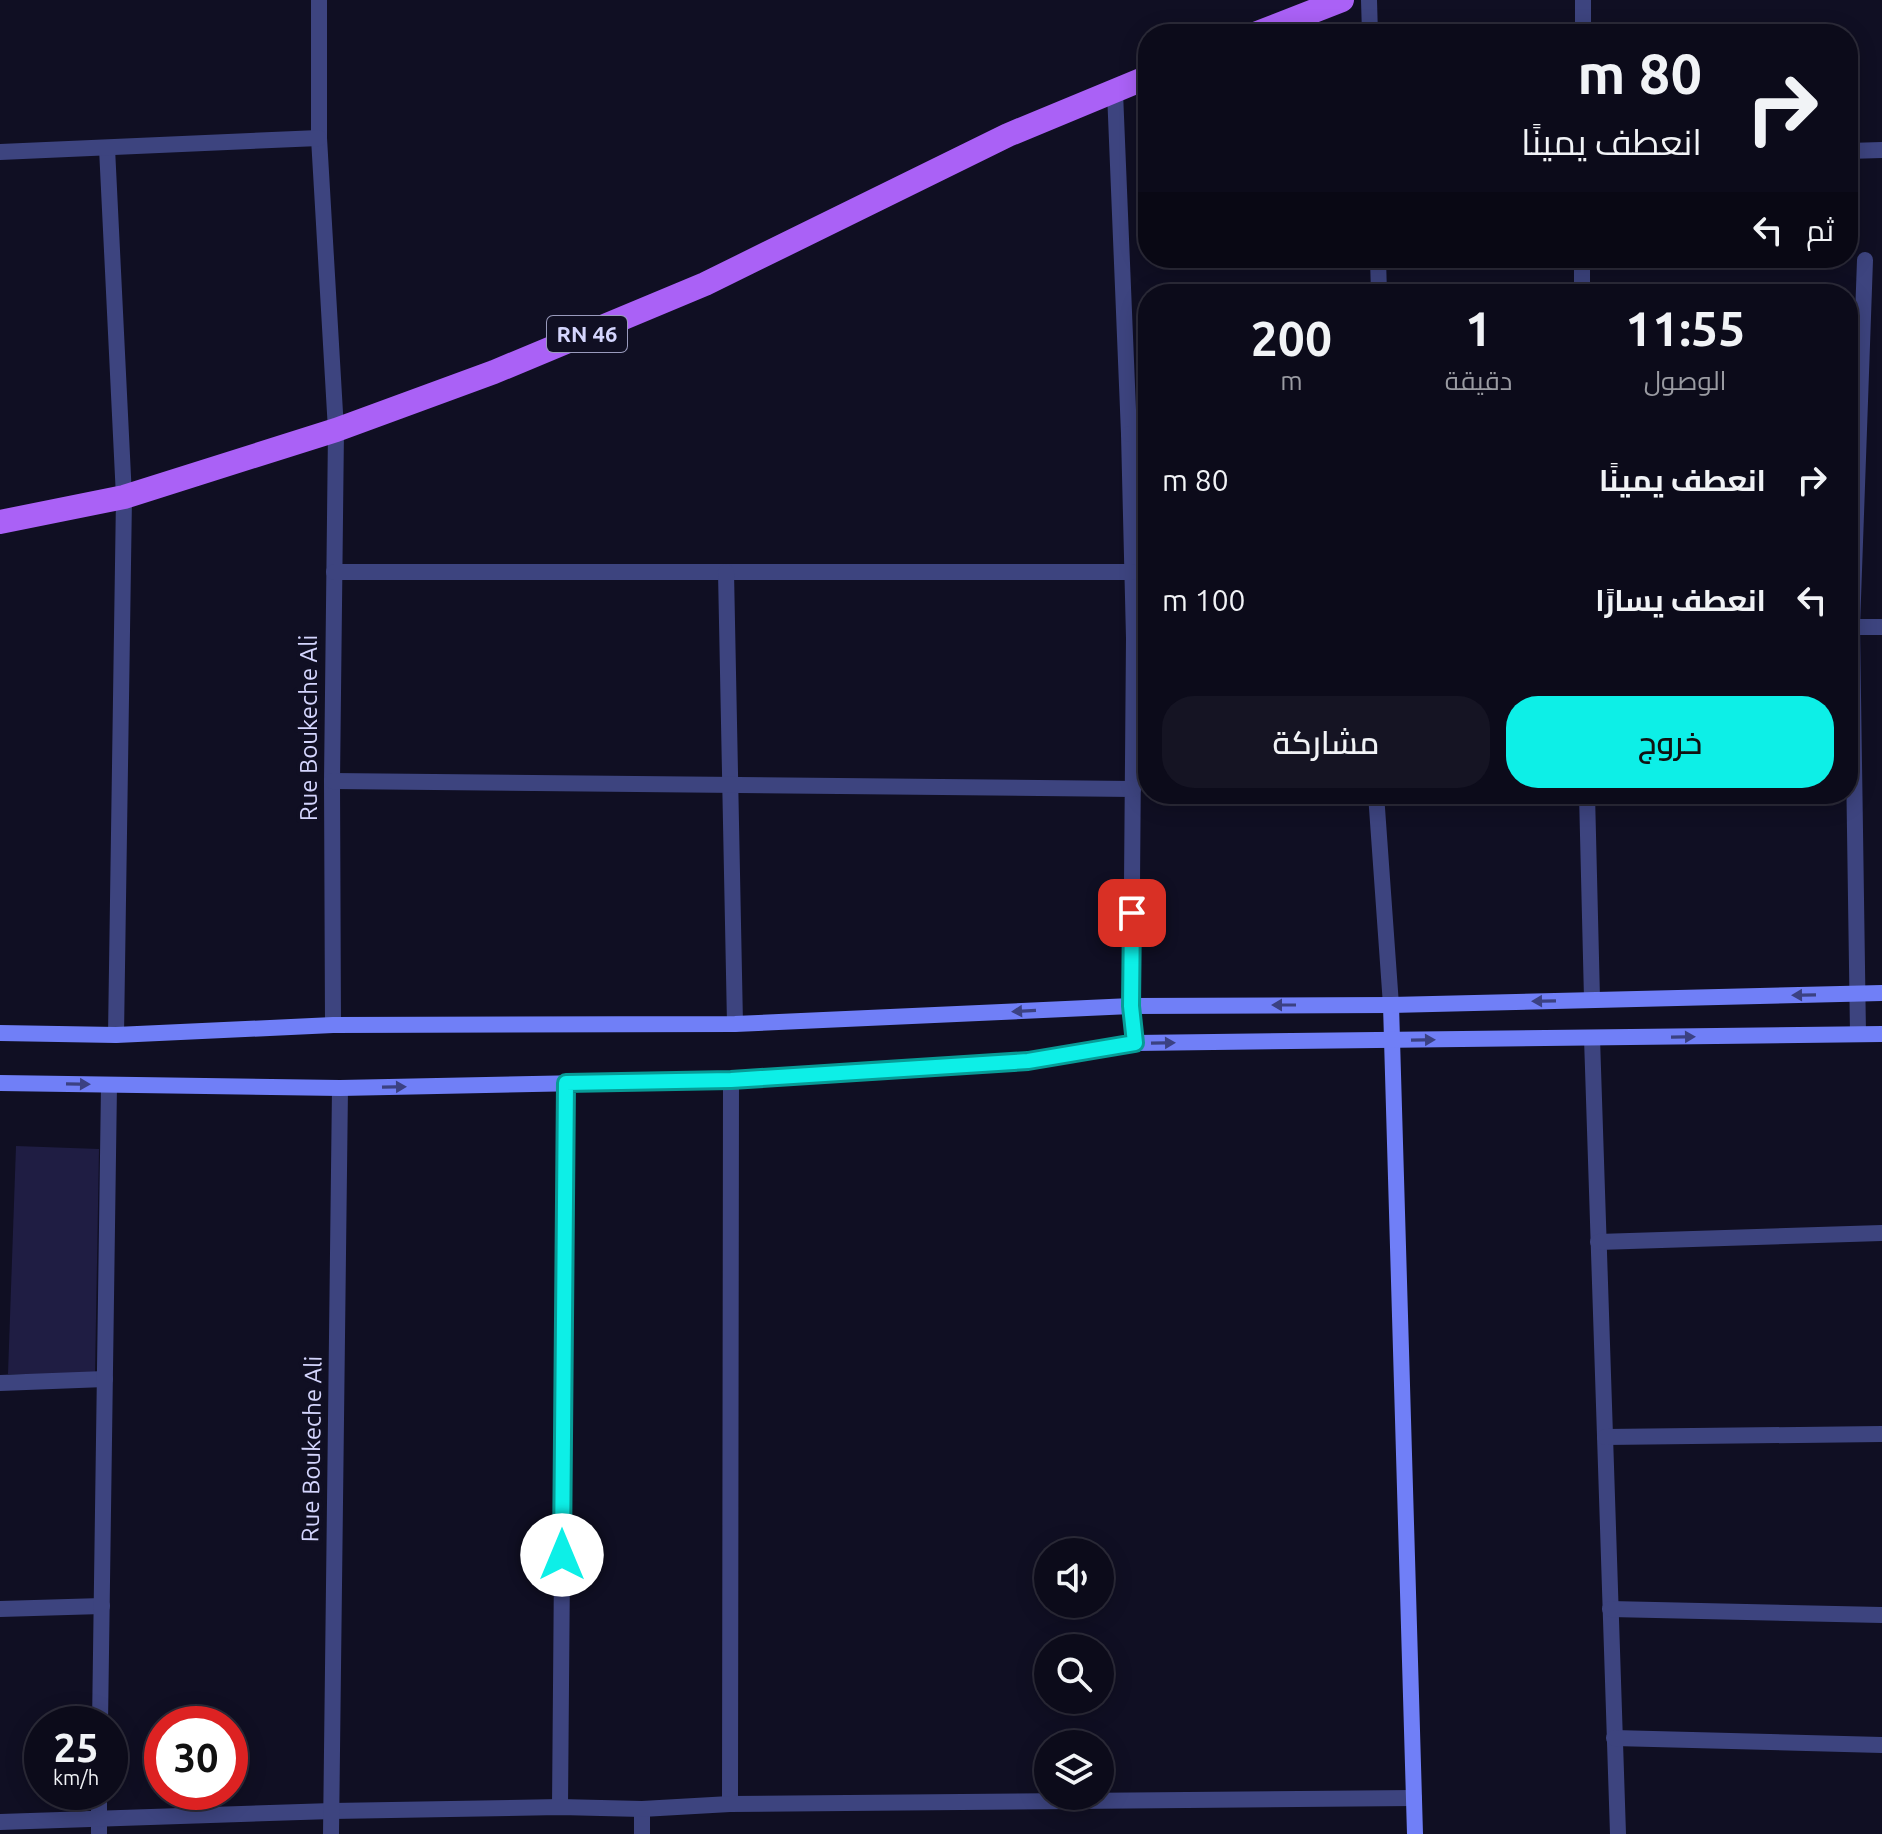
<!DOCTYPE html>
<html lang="ar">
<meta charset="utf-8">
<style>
:root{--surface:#0c0b1a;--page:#151423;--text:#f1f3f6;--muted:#9a9ba2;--line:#2c2b39;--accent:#0defe7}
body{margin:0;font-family:Ubuntu,Cairo,sans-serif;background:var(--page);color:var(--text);direction:rtl;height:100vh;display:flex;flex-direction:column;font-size:30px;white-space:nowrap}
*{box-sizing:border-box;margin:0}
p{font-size:26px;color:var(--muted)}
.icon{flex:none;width:44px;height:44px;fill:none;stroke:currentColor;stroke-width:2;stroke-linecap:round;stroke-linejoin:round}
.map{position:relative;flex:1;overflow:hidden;direction:ltr}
.drawer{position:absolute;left:1138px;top:284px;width:720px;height:520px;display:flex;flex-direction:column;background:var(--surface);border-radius:32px;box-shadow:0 4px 20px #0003,0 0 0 2px var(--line);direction:rtl}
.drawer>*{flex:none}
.hud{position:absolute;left:1138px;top:24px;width:720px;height:244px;border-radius:32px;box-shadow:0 4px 20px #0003,0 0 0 2px var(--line);direction:rtl;background:#0c0b1a;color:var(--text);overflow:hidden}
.tools{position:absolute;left:1034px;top:1538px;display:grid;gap:16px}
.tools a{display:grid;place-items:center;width:80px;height:80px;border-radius:50%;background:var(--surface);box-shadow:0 4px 20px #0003,0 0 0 2px var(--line);font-size:40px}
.speed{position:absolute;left:24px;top:1706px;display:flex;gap:16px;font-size:40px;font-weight:700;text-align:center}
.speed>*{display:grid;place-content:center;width:104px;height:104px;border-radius:50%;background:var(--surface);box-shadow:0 4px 20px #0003,0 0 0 2px var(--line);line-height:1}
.speed small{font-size:20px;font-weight:400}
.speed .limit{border:12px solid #d22;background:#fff;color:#111}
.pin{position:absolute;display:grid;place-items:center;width:68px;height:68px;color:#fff;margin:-34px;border-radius:16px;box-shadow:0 4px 12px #0006}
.me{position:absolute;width:88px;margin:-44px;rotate:0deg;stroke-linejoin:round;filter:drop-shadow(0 0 6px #0008)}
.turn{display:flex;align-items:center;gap:28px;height:168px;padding:0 24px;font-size:36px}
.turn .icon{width:104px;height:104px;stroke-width:2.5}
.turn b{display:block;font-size:56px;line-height:68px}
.then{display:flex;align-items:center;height:76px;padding:0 24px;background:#0003;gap:16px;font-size:30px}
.eta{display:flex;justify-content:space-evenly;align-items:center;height:136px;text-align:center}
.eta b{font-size:48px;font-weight:600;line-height:56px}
.primary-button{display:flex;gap:16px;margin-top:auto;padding:16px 24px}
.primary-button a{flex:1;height:92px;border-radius:32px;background:var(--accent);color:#111;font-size:32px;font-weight:600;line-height:92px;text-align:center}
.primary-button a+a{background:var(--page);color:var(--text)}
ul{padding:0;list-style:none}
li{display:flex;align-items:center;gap:24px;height:120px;padding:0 24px}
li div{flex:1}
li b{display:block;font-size:30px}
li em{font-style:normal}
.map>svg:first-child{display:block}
.building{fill:#1f1d43}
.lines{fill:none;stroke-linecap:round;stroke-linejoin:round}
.street{stroke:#3d447f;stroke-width:16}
.secondary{stroke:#707ff7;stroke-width:16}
.primary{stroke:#aa61f6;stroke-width:24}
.oneway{fill:#3b4182}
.route-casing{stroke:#089b96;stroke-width:20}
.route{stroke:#0defe7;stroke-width:14}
.labels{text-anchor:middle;stroke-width:8;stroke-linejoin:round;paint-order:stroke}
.shield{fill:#100f23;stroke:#999abc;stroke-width:2}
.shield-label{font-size:22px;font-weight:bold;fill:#d4d5fd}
.street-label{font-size:24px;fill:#d4d5fd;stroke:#100f23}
</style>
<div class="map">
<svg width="1882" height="1834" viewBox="0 0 1882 1834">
<rect width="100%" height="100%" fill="#100f23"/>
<polygon class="building" points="16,1146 99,1149 95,1374 8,1374"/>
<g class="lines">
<g class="street">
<polyline points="319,0 319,138 336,430 332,781 333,1025"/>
<polyline points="1369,0 1370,34"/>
<polyline points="1583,34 1583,0"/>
<polyline points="1115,92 1129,434 1134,638 1131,1006 1135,1043"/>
<polyline points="107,148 124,497 116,1035"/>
<polyline points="1848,151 1882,150"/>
<polyline points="0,152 319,138"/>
<polyline points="1378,258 1379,294"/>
<polyline points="1582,294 1582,258"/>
<polyline points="1129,434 1148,434"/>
<polyline points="334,572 1132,572"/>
<polyline points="726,572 735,1024"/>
<polyline points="1848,627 1882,627"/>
<polyline points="332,781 1133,789"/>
<polyline points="1376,794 1391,1005"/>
<polyline points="1587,794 1592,999"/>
<polyline points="1858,1034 1852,627 1865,260"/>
<polyline points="1592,1038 1618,1834"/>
<polyline points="1598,1242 1882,1233"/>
<polyline points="0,1383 105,1379"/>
<polyline points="1605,1437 1882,1434"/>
<polyline points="0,1609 102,1606"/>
<polyline points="1610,1609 1882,1615"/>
<polyline points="100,1724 109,1085"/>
<polyline points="1614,1738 1882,1745"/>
<polyline points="99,1792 99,1834"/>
<polyline points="730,1804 731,1080"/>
<polyline points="560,1807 566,1083"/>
<polyline points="642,1809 642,1834"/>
<polyline points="0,1822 332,1811 560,1807 642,1809 730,1804 1414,1798"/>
<polyline points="331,1834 340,1088"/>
</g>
<g class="secondary">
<polyline points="1391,1005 1415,1834"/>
<polyline points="0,1033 116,1035 333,1025 735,1024 1131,1006 1391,1005 1882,993"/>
<polyline points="0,1083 340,1088 731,1080 1028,1061 1135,1043 1882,1034"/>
</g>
<g class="primary">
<polyline points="1255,34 1342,0"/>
<polyline points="0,522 124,497 336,430 494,372 705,284 1008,135 1148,77"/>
</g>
</g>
<defs><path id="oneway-solid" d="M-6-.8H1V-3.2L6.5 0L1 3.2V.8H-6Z" transform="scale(2)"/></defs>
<g class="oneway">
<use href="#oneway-solid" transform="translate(1804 995) rotate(179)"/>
<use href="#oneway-solid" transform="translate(1544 1001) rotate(179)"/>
<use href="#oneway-solid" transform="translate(1284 1005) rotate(180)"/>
<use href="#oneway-solid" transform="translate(1024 1011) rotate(177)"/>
<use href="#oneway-solid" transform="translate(1683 1037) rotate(-1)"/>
<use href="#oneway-solid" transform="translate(1423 1040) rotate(-1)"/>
<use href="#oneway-solid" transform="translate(1163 1043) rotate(-1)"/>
<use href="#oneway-solid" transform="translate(78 1084) rotate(1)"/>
<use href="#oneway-solid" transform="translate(394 1087) rotate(-1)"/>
</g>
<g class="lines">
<g class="route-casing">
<polyline id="route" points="562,1555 566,1083 731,1080 1028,1061 1135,1043 1131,1006 1132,913"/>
</g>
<use href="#route" class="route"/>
</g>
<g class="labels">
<rect class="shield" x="547" y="316" width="80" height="36" rx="6"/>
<g class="shield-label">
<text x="587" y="342">RN 46</text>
</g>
<g class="street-label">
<text transform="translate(309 728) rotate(-90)" y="8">Rue Boukeche Ali</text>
<text transform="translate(312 1449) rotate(-89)" y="8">Rue Boukeche Ali</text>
</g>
</g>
</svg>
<div class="tools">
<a><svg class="icon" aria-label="sound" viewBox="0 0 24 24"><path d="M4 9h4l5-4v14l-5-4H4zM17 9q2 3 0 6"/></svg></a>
<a><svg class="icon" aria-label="search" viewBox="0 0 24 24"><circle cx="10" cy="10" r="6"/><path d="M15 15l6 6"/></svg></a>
<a><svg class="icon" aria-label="layers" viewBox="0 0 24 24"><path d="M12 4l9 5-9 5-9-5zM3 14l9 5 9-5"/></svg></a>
</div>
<div class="speed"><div>25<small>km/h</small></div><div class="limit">30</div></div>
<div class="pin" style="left:1132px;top:913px;background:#d93025"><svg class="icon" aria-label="arrive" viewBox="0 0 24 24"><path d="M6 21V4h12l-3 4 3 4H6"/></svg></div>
<svg class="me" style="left:562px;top:1555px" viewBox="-20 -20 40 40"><circle r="19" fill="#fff"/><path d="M0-13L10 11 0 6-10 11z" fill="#0defe7"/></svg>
<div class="hud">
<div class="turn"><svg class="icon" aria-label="right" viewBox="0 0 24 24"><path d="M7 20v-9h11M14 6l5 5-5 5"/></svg><div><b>80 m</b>انعطف يمينًا</div></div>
<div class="then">ثم<svg class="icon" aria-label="left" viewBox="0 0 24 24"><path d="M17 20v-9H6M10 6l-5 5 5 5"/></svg></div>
</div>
<section class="drawer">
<div class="eta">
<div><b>11:55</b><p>الوصول</p></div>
<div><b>1</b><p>دقيقة</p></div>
<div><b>200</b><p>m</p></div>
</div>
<ul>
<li><svg class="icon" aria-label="right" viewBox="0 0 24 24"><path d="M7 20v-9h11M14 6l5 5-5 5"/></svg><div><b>انعطف يمينًا</b></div><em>80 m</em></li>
<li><svg class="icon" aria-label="left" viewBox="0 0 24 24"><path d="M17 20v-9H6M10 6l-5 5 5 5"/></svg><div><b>انعطف يسارًا</b></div><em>100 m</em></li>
</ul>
<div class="primary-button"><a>خروج</a><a>مشاركة</a></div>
</section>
</div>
